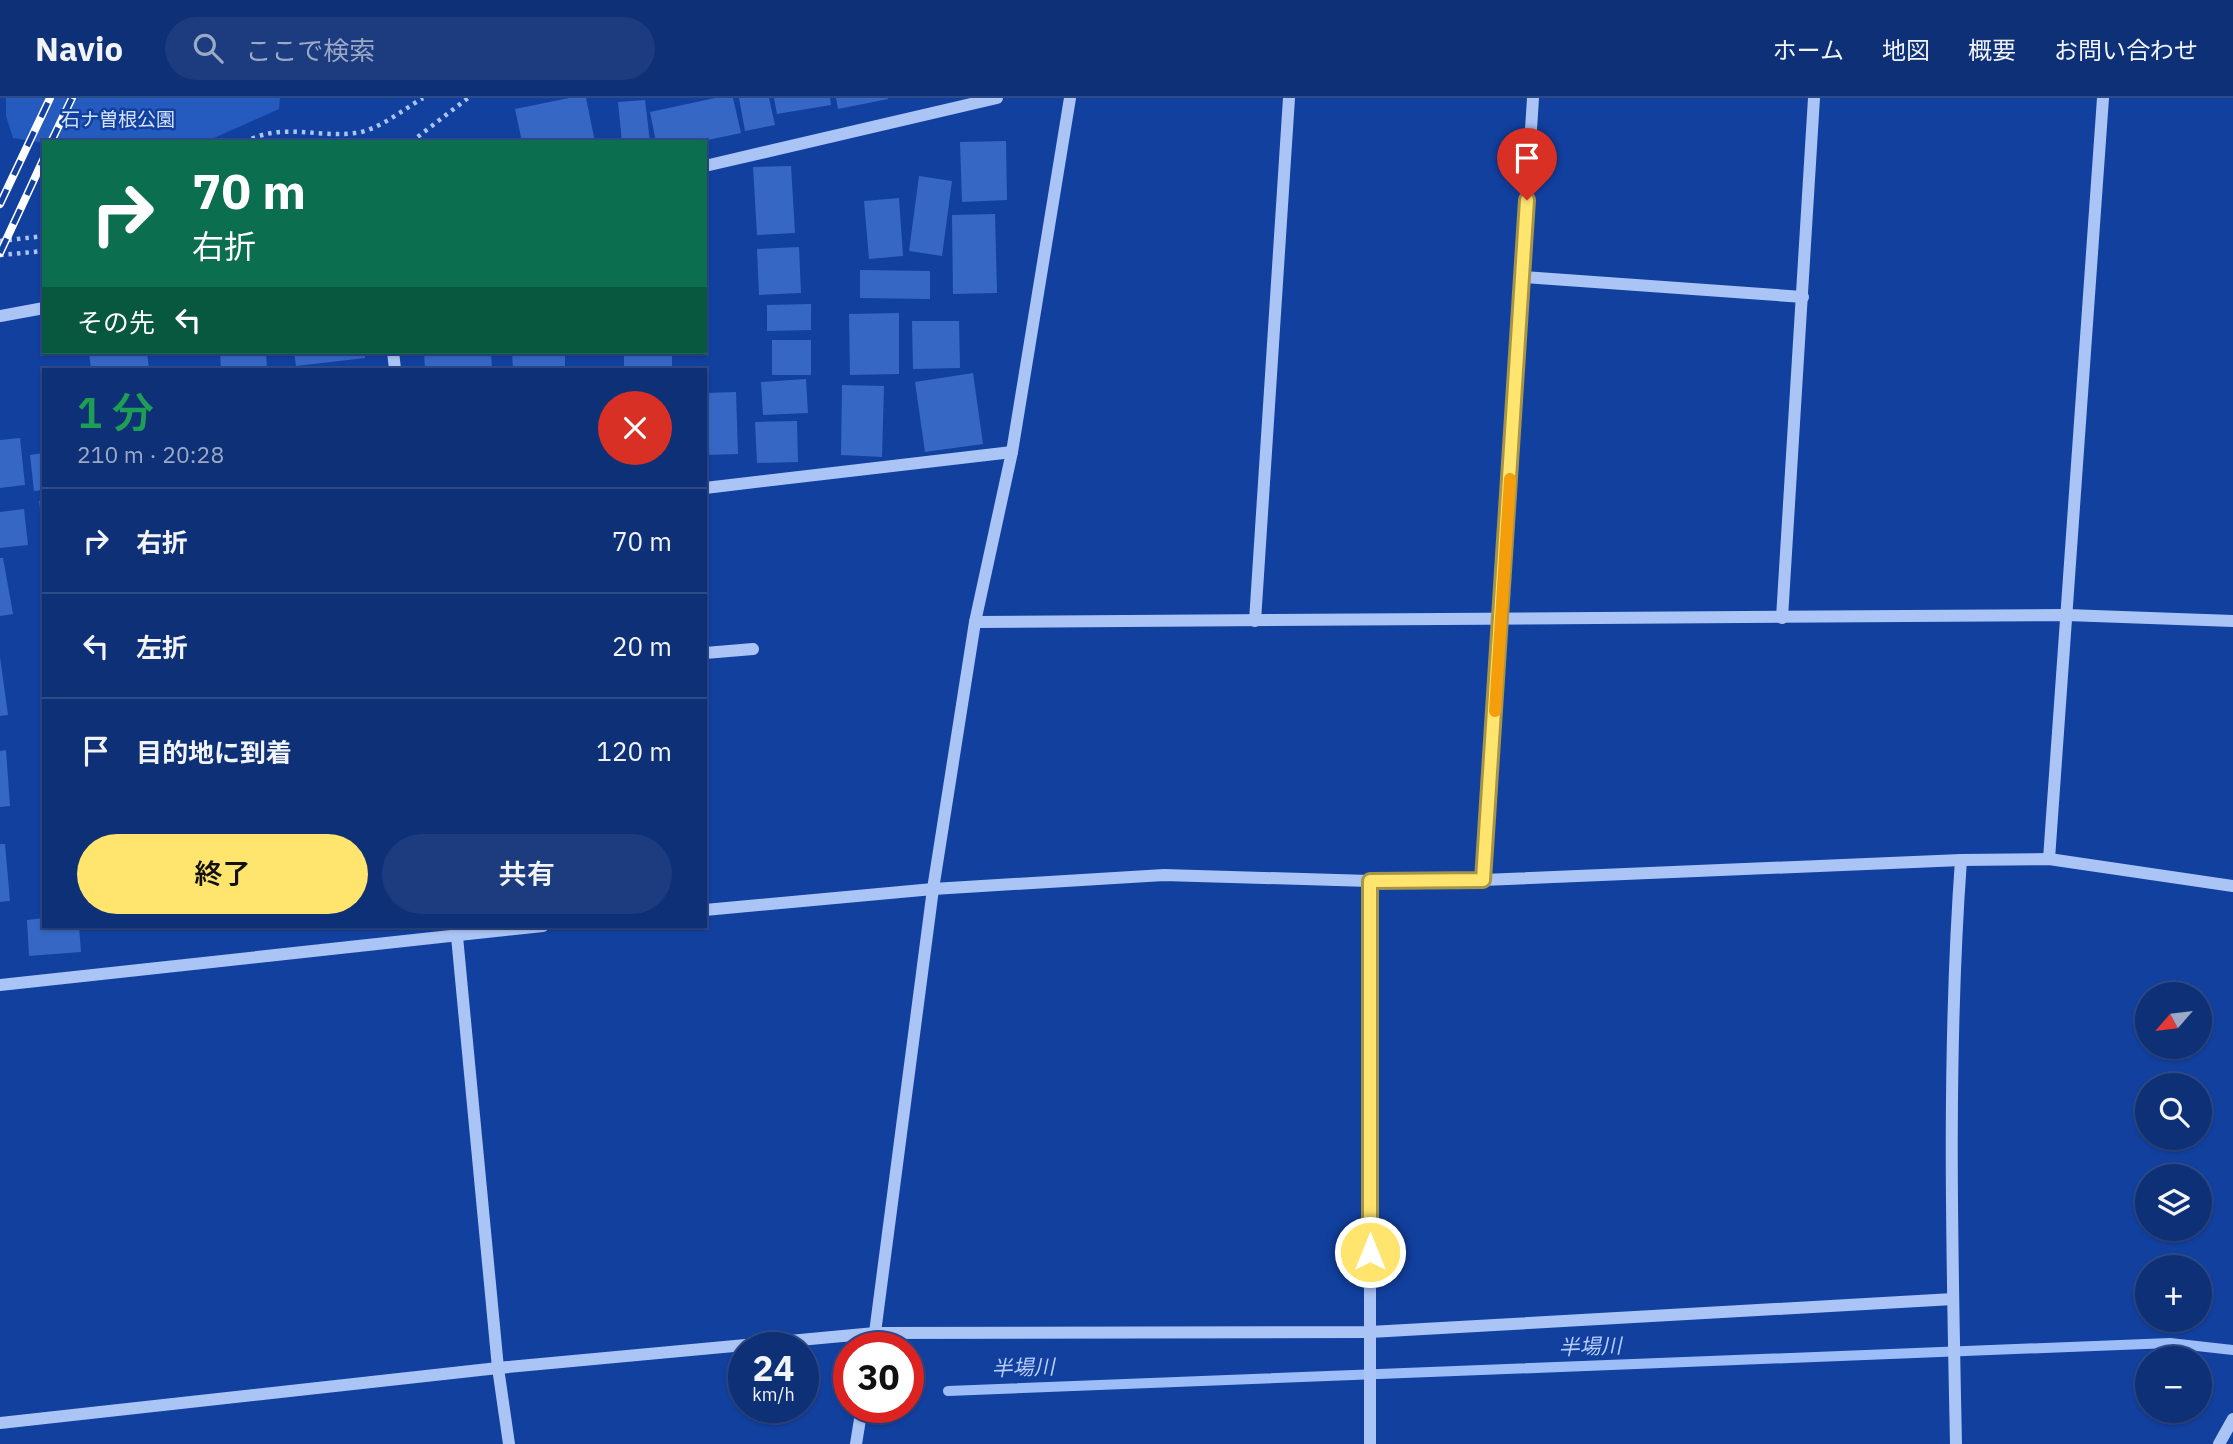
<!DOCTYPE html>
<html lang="ja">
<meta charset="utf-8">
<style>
:root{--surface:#0e3077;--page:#1c3c7f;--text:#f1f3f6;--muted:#9ba9c6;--line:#2e4b89;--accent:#ffe56e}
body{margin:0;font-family:"IBM Plex Sans","Noto Sans JP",sans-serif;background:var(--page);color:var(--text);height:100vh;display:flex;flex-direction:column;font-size:26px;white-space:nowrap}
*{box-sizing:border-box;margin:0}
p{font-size:23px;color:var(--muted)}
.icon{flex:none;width:38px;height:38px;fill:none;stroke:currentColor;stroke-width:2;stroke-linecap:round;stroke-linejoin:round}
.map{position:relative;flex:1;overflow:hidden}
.sheet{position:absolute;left:42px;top:270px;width:665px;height:560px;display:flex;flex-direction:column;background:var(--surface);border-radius:0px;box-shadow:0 2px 5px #0004,0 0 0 2px var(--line)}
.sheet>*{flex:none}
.banner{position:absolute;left:42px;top:42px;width:665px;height:214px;border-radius:0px;box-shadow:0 2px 5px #0004,0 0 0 2px var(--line);background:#0b6e4f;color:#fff;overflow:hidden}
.needle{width:46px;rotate:242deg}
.fabs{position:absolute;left:2135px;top:884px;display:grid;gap:14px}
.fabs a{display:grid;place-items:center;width:77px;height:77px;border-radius:50%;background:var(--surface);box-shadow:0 2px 5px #0004,0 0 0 2px var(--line);font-size:35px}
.speed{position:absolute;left:728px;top:1234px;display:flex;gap:14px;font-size:35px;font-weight:700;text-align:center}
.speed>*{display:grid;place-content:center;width:91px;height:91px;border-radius:50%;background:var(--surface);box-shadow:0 2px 5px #0004,0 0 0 2px var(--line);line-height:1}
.speed small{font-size:18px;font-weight:400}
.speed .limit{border:10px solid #d22;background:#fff;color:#111}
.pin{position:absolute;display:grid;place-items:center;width:60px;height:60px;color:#fff;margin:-72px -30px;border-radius:50% 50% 50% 0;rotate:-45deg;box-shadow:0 0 7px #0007}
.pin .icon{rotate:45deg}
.me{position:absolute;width:77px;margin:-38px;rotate:0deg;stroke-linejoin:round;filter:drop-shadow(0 0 5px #0008)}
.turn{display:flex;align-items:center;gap:24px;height:147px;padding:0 35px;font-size:32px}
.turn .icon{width:91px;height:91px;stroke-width:2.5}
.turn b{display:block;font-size:49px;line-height:60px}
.then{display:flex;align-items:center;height:66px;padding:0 35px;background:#0003;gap:14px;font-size:26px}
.round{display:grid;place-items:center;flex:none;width:74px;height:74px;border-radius:37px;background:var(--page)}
.head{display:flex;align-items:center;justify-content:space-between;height:119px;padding:0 35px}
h1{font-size:42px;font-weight:600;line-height:52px;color:#1e9e55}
.cta{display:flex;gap:14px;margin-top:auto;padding:14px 35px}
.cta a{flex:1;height:80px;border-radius:42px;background:var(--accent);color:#111;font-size:28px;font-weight:600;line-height:80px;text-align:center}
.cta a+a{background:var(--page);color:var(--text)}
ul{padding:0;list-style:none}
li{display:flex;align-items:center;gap:21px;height:105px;padding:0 35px;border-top:2px solid var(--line)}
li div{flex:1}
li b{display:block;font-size:26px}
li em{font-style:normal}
header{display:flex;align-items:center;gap:42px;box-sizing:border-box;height:98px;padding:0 35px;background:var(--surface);border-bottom:2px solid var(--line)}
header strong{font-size:33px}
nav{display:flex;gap:38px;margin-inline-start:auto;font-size:24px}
.search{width:490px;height:63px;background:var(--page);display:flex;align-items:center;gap:18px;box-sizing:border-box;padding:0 24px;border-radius:38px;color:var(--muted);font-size:26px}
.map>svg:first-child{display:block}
.green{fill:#255abe}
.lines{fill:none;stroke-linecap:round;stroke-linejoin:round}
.stream{stroke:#9cbdf7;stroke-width:10}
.building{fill:#3667c4}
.path{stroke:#aac4f5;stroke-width:4.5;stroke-dasharray:3.5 5;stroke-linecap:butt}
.minor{stroke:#aac4f5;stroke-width:12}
.rail-casing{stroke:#fff;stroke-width:8}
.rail{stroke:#12409f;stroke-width:5;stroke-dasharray:16;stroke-linecap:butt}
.route-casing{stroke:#a69548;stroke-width:18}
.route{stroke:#ffe56e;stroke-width:12}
.slow{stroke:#f59e0b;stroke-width:12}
.labels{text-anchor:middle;stroke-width:5;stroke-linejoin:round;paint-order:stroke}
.park-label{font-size:19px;fill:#d3e2fe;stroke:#12409f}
.water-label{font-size:21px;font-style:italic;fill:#b7cefb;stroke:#12409f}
</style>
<header>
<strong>Navio</strong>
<div class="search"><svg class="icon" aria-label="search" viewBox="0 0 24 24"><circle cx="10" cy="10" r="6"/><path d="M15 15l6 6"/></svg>ここで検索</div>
<nav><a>ホーム</a><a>地図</a><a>概要</a><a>お問い合わせ</a></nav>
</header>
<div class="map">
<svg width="2233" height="1346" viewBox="0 0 2233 1346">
<rect width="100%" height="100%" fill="#12409f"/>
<polygon class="green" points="6,0 280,0 279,11 205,44 44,45 13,40 6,18"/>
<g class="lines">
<polyline class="stream" points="948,1293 2170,1245 2233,1252"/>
</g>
<g class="building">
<polygon points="569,0 586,0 595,44 522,44 515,11"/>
<polygon points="715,0 733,0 741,35 698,44 656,44 650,14"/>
<polygon points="739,0 769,0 775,27 745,33"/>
<polygon points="774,0 830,0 831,7 777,16"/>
<polygon points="836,0 888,0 888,1 838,11"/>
<polygon points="645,2 650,44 622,44 618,4"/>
<polygon points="1006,43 1007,102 962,104 960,44"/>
<polygon points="791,68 795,135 757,137 753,69"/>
<polygon points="919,78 952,83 942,158 909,153"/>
<polygon points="899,100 903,158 869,161 864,103"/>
<polygon points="995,116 997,195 953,196 952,117"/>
<polygon points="799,149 801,195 759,197 757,151"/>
<polygon points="860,172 930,173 930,201 860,200"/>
<polygon points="811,206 811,232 767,233 767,207"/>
<polygon points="899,215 899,276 850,277 849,216"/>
<polygon points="912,223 959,223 960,270 913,271"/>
<rect x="772" y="242" width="39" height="35"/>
<polygon points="89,254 147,254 149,271 91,271"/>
<polygon points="220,254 266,254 267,271 221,271"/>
<polygon points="294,254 365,254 365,260 296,268"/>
<polygon points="424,254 491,254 492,271 425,271"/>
<polygon points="512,254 565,254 565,271 513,271"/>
<rect x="624" y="254" width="48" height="17"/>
<polygon points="973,275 983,346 925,354 915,284"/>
<polygon points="806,281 808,315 763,317 761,284"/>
<polygon points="842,287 884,288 882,359 841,357"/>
<polygon points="736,294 738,356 705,357 705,295"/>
<polygon points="797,323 798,364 757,365 755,324"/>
<polygon points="20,340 25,387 0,390 0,342"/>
<polygon points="44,355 44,392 34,393 30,357"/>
<polygon points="44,402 44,427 42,427 39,403"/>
<polygon points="24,411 28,447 0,450 0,414"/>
<polygon points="0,460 3,460 13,516 0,518"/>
<polygon points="0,559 8,617 0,618"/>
<polygon points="6,652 10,708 0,709 0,653"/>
<polygon points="0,746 5,746 10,803 0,804"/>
<polygon points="44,820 44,828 79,828 81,854 29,858 27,822"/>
</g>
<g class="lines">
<g class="path">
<path d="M 244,44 C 284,24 314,40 355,35 C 377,33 404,11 423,0"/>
<polyline points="411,44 468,0"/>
<polyline points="0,143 44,138"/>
<polyline points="0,157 44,153"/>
</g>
<g class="minor">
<polyline points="705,68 997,0"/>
<polyline points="1523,179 1803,199"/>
<polyline points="0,218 44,210"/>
<polyline points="393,254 395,271"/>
<polyline points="705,390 1012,354"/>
<polyline points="1782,520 1814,0"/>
<polyline points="1255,523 1289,0"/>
<polyline points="975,524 2067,517 2233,523"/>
<polyline points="705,555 753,551"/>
<polyline points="2049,761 2103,0"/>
<polyline points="1483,782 1533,0"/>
<polyline points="1370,783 1370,1346"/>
<polyline points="705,812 933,791 1164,777 1370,783 1483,782 1961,762 2049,761 2233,788"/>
<polyline points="456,828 498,1270 509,1346"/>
<polyline points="0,887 543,828"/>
<polyline points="873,1250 933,791 975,524 1012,354 1070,0"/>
<polyline points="0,1325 498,1270 875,1235 1370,1234 1953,1201"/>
<polyline points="856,1346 862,1309"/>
<path d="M 1956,1346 C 1952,1152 1947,955 1961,762"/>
<polyline points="2219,1346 2233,1321"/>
</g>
<g class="rail-casing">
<g id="rail">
<polyline points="51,44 72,0"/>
<polyline points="0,106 50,0"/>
<polyline points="0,155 44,60"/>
</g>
</g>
<use href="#rail" class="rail"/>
</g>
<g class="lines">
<g class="route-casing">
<polyline id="route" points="1370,1154 1370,783 1483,782 1527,102"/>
</g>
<use href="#route" class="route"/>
<polyline class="slow" points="1495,613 1510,381"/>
</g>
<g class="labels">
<g class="park-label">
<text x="118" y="28">石ナ曽根公園</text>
</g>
<g class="water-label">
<text transform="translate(1590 1249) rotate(-2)" y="7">半場川</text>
<text transform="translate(1023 1270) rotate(-2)" y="7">半場川</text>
</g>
</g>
</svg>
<div class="fabs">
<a><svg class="needle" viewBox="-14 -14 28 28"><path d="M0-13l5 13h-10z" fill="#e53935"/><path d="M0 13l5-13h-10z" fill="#9ba9c6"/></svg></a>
<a><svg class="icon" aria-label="search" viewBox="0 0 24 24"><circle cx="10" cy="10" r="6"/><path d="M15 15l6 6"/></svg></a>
<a><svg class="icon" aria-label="layers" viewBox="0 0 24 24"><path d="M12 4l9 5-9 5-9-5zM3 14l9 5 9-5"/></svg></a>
<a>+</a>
<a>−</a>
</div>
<div class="speed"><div>24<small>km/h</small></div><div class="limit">30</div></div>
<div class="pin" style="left:1527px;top:102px;background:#d93025"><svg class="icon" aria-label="arrive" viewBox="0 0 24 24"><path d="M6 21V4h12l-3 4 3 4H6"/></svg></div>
<svg class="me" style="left:1370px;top:1154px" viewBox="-20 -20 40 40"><circle r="17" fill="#ffe56e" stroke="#fff" stroke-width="3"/><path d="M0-11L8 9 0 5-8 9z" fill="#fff"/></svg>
<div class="banner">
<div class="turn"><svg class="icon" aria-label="right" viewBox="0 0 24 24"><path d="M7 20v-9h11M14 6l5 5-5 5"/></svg><div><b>70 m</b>右折</div></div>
<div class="then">その先<svg class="icon" aria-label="left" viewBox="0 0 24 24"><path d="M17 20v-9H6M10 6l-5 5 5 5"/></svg></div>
</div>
<section class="sheet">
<div class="head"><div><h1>1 分</h1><p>210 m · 20:28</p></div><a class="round" style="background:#d93025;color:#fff"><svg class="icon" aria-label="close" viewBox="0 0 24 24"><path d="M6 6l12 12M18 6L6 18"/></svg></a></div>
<ul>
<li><svg class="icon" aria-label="right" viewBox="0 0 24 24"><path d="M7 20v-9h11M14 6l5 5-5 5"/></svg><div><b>右折</b></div><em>70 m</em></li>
<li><svg class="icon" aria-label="left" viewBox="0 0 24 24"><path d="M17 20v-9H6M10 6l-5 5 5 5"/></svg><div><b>左折</b></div><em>20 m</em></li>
<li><svg class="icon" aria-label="arrive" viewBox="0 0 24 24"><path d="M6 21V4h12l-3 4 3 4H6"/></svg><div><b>目的地に到着</b></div><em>120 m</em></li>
</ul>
<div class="cta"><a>終了</a><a>共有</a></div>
</section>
</div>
